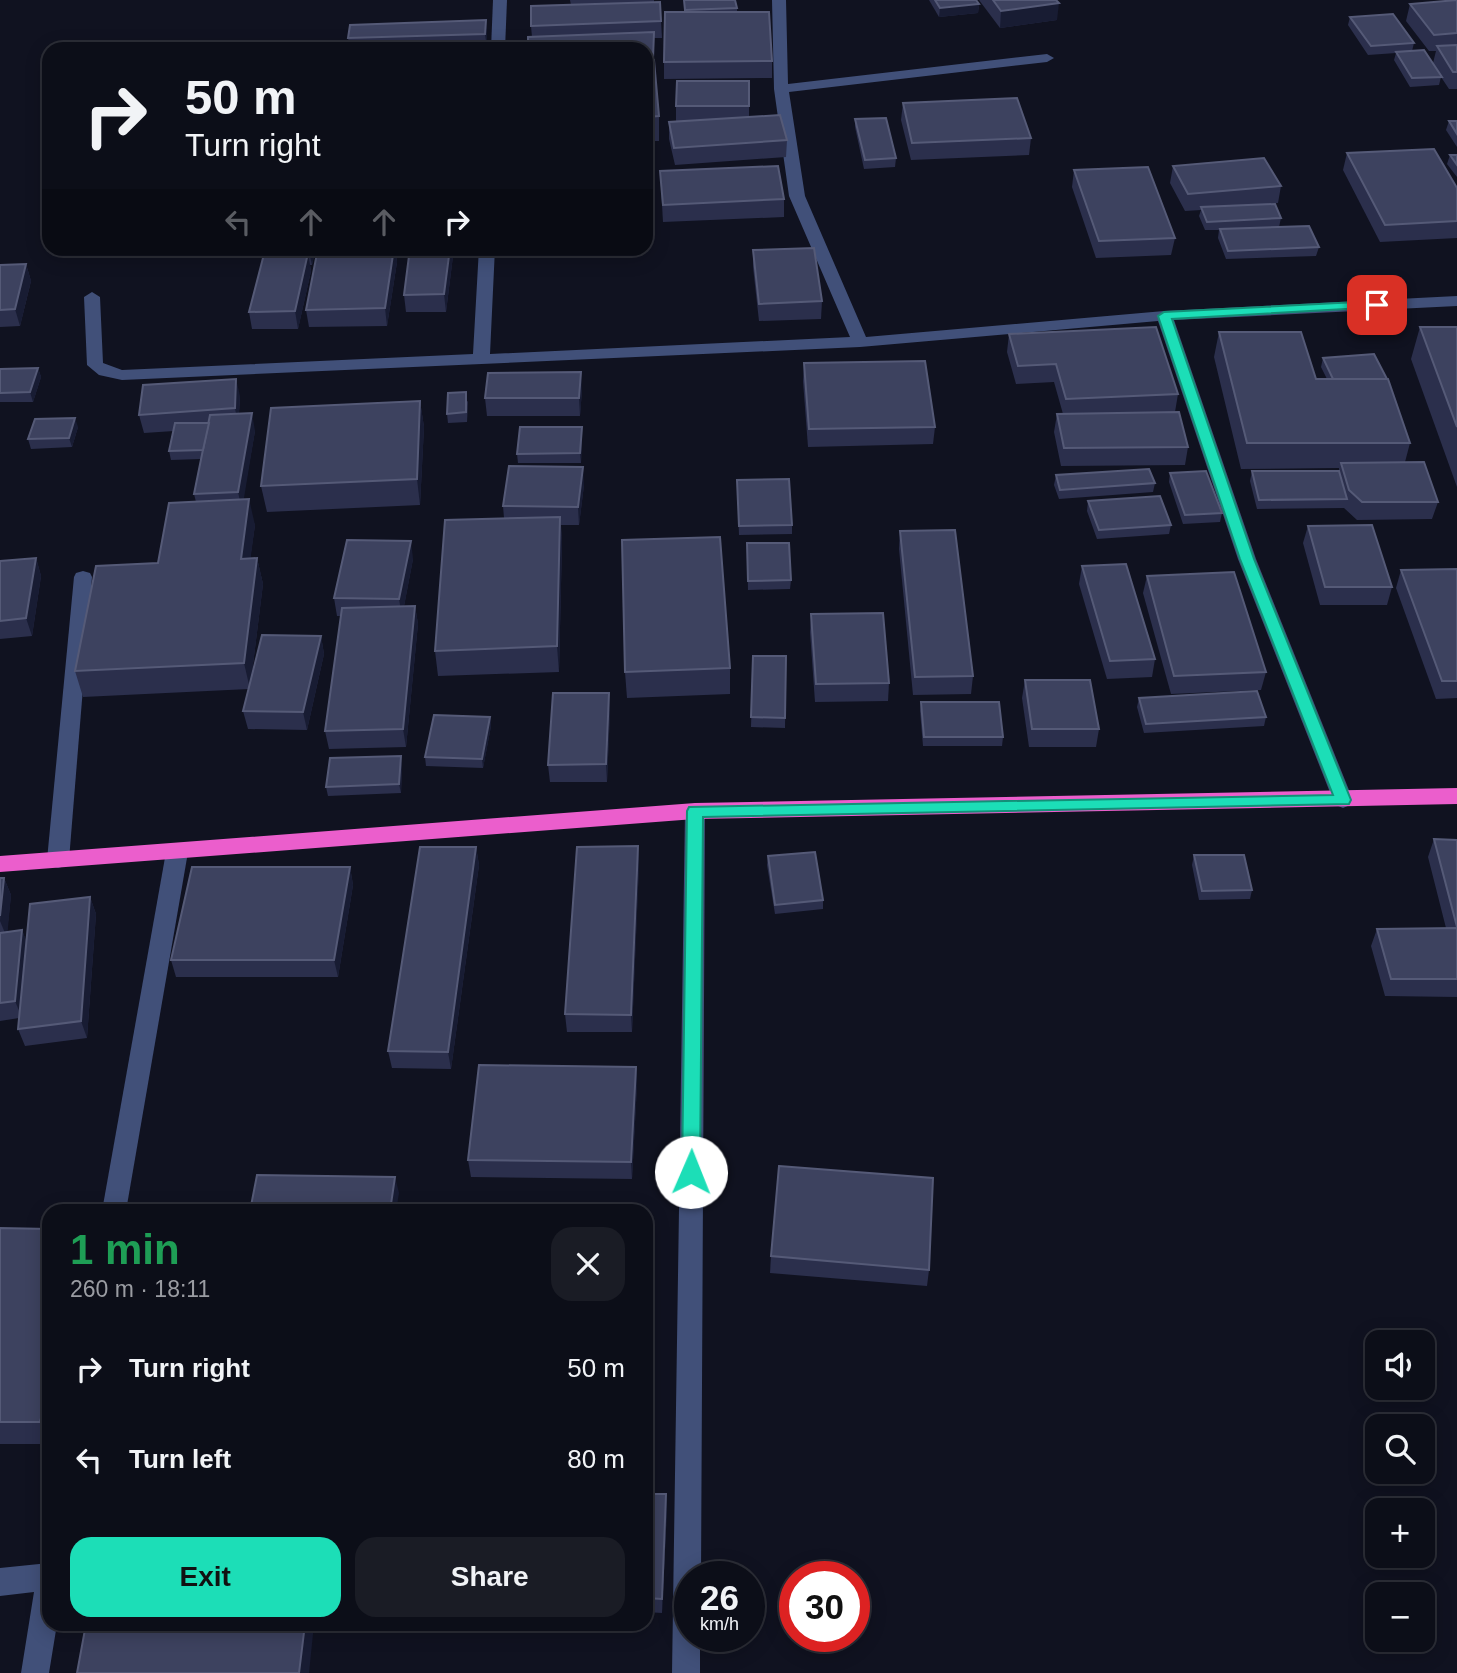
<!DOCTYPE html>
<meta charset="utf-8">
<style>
:root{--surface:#0c0e18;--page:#1a1c25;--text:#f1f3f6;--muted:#9a9ca2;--line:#2c2e37;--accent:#1cdeb7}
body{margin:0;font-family:Helvetica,sans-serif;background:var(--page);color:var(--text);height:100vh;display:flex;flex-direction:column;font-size:26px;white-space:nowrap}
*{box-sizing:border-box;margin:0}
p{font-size:23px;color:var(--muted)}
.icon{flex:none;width:38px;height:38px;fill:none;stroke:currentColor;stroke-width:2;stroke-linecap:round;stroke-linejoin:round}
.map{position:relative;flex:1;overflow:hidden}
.side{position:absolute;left:42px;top:1204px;width:611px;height:427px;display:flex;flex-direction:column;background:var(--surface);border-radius:21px;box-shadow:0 4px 18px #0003,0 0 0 2px var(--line)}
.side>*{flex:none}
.top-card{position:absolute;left:42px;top:42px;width:611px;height:214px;border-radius:21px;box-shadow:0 4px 18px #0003,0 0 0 2px var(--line);background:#0c0e18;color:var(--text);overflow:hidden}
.tools{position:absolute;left:1365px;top:1330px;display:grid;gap:14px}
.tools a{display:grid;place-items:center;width:70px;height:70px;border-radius:14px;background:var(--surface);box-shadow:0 4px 18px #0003,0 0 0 2px var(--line);font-size:35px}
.speed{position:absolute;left:674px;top:1561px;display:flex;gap:14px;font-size:35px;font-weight:700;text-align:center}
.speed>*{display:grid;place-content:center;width:91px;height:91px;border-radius:50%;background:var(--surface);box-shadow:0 4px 18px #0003,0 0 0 2px var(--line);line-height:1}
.speed small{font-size:18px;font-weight:400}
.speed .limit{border:10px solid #d22;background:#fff;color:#111}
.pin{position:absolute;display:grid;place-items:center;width:60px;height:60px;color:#fff;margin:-30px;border-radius:14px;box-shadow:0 4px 10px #0006}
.me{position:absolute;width:77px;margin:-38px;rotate:1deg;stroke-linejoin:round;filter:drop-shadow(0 0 5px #0008)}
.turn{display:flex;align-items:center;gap:24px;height:147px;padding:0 28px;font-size:32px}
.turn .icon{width:91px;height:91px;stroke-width:2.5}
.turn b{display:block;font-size:49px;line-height:60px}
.lanes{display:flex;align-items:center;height:66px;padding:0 28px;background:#0003;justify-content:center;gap:35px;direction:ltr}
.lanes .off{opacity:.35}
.round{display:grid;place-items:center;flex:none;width:74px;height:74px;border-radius:21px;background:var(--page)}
.head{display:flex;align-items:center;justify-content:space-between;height:119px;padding:0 28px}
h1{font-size:42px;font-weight:800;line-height:52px;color:#1e9e55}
.cta{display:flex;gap:14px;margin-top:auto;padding:14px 28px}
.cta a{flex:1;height:80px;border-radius:21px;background:var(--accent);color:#111;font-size:28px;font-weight:800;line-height:80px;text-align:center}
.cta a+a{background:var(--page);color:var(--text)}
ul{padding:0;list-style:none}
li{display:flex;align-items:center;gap:21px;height:91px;padding:0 28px}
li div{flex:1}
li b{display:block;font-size:26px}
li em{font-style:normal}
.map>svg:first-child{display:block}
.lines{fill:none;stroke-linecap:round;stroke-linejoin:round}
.minor{fill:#415079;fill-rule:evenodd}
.highway{fill:#eb5ecc;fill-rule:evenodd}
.wall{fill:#2b2f4c}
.shaded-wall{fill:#181c33}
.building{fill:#3d425f;stroke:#555a77;stroke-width:2}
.route{fill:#1cdeb7;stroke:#129077;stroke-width:2}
</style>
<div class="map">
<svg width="1457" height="1673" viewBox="0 0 1457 1673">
<rect width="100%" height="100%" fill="#101220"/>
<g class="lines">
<g class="minor">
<polygon points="493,0 507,0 505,49 491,49"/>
<polygon points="772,0 786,0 788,84 1047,54 1054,58 1047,62 789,92 805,196 866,337 1164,311 1457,296 1457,306 1174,320 1256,559 1353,800 1350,805 1343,808 1336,805 1333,800 1238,559 1158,321 860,347 122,380 99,375 87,365 84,297 92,292 100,297 103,363 122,370 473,354 479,248 495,248 490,354 850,337 789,196 774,89"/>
<polygon points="83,571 90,573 92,577 69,860 65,866 58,868 51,866 47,860 74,577 76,573"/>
<polygon points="695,803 702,806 705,811 701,1577 690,1577 690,1636 700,1636 700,1673 672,1673 685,811 688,806"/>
<polygon points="177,844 184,846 188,852 126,1211 102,1211 166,852 170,846"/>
<polygon points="49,1563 49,1624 57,1624 49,1673 21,1673 34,1592 0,1596 0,1568"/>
</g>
<polygon class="highway" points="1457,788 1457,804 695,819 0,872 0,856 695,803"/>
</g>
<g class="wall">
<polygon points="570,0 654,0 654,2 571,5"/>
<polygon points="684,0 737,8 737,12 772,61 772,78 664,79 664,62 684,12"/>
<polygon points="929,0 976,0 979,4 978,13 939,17"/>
<polygon points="979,0 1056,0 1057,20 1000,28"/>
<polygon points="1457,0 1457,89 1449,89 1441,77 1439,85 1410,87 1394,60 1396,53 1368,55 1348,25 1350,17 1414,43 1412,51 1433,63 1436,51 1429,51 1406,21 1410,4"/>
<polygon points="660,2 662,38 654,38 654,60 659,116 659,141 646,141 646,49 532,37 531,26"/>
<polygon points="486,20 487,49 350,49 348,38"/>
<polygon points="749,81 749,117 787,140 786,157 675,165 669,139 669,122 676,122 676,106"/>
<polygon points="903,103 1031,138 1029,155 911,160 901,120"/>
<polygon points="855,119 896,158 895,167 864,169 855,127"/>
<polygon points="1449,121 1457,121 1457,147 1446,130"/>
<polygon points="1347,153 1457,188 1457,238 1380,242 1343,170"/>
<polygon points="1450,155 1457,155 1457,177 1447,164"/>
<polygon points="1173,166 1281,186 1278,203 1254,205 1281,218 1279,227 1319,247 1316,256 1226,259 1218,238 1219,230 1205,230 1199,216 1201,210 1185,211 1170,183"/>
<polygon points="1074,170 1175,238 1171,255 1096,258 1072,187"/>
<polygon points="660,171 784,199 784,217 663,222"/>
<polygon points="316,248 312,265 310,265 311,271 298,329 252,329 249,312 279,254"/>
<polygon points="318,248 395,248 397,262 387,326 309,327 306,310"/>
<polygon points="454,248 446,312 406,312 404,295"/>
<polygon points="753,250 822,301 821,319 759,321 753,267"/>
<polygon points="26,264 31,281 20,326 0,327 0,265"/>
<polygon points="1420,327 1457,327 1457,487 1411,359"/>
<polygon points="1219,332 1316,379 1327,379 1321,367 1323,358 1410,443 1405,462 1438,502 1432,519 1357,520 1344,508 1257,509 1250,481 1252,471 1339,471 1339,468 1241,469 1214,357"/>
<polygon points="1009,334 1178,394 1175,412 1154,413 1188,447 1185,465 1061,466 1054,432 1057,414 1063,414 1054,382 1016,384 1007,352"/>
<polygon points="804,363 935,427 933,444 808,447 803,381"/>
<polygon points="38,368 41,377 33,402 0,402 0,369"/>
<polygon points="582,390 580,416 487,416 485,398"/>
<polygon points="240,396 239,414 255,431 243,499 255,525 250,559 257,558 263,584 251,680 321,636 324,654 307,730 248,729 243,711 249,689 83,697 75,671 158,563 196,502 194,494 201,459 171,460 169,451 174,431 144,433 139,415"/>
<polygon points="420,401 424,427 420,505 267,512 261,486"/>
<polygon points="468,401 467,422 448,423 447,414"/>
<polygon points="78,427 72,447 31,449 28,439"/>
<polygon points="582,427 582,436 581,463 518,463 517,454"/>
<polygon points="1170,473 1222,513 1220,522 1183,524 1169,482"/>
<polygon points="1056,475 1155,483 1153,492 1059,499 1054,485"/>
<polygon points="737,480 792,525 792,534 739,535"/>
<polygon points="584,485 579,525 561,525 562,542 559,672 438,676 435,651 504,518 503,506"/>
<polygon points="1088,501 1171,525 1169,534 1097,539 1087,511"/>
<polygon points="1308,526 1392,587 1387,605 1320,605 1303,543"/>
<polygon points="900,531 973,676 971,694 913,695 899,549"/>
<polygon points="747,543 791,580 790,589 748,590"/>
<polygon points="36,558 41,576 32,636 0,639 0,561"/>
<polygon points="413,559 404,606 415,606 418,624 406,747 329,749 325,731 341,616 337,616 334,598"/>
<polygon points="1082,566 1155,659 1152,677 1107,679 1079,584"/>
<polygon points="1457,569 1457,698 1436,699 1396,588 1401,570"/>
<polygon points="1147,576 1266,672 1261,690 1171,694 1143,593"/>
<polygon points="811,614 889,683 888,701 815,702 810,632"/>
<polygon points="753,656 786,656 785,728 751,727"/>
<polygon points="730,668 730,694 627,698 625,672"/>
<polygon points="1025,680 1099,729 1096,747 1029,747 1022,698"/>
<polygon points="1139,698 1266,717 1264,726 1144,733 1137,707"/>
<polygon points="921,702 1003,737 1002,746 923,746 920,711"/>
<polygon points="610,711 607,782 550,782 548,765"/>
<polygon points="490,717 491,726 483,768 426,766 425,757"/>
<polygon points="402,765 401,793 328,796 326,787"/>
<polygon points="1434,839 1457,840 1457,997 1385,996 1371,946 1377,929 1446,928 1428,857"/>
<polygon points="638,846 639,864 632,1032 567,1032 565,1014"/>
<polygon points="476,847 479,865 451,1069 392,1068 388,1051"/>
<polygon points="1194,855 1252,890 1250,899 1199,900 1192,865"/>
<polygon points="768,856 823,900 823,909 775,914 767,865"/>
<polygon points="350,867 353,885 338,977 176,977 171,960"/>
<polygon points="0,878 4,878 11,895 7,932 22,930 26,941 90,897 96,914 87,1038 25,1046 18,1029 19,1018 0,1021"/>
<polygon points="636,1067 637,1084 632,1179 471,1177 468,1160"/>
<polygon points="0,1228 49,1229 49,1444 0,1444"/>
<polygon points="771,1256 929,1270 927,1286 770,1273"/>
<polygon points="646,1494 666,1494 667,1509 662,1613 646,1612"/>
</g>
<g class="shaded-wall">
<polygon points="1059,3 1057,20 1000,28 1001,11"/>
<polygon points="979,4 978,13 939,17 940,8"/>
<polygon points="486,20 487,37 487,49 485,34"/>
<polygon points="312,248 316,248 312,265 310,256"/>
<polygon points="394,248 395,248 397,262 387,326 385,308"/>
<polygon points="450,248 454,248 446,312 444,294"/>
<polygon points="308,253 311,271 298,329 295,311"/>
<polygon points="26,264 31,281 20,326 15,309"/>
<polygon points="38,368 41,377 33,402 30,392"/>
<polygon points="581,372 582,390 580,416 579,398"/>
<polygon points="236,379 240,396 238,426 235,408"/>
<polygon points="420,401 424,427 420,505 417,479"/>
<polygon points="252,413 255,431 242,510 238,492"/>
<polygon points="75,418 78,427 72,447 69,438"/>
<polygon points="582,427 582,436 581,463 580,453"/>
<polygon points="583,467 584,485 579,525 578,507"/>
<polygon points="249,499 255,525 247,585 241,559"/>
<polygon points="560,517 562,542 559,672 557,646"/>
<polygon points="411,541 413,559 402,617 399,599"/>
<polygon points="36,558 41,576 32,636 26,618"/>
<polygon points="257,558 263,584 250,689 244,663"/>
<polygon points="415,606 418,624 406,747 403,729"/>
<polygon points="321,636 324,654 307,730 303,712"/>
<polygon points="609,693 610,711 607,782 606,764"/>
<polygon points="490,717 491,726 483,768 482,759"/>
<polygon points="401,756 402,765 401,793 399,784"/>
<polygon points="638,846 639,864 632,1032 631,1015"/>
<polygon points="476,847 479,865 451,1069 448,1052"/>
<polygon points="350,867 353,885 338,977 334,960"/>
<polygon points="4,878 11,895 7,938 0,921"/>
<polygon points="90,897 96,914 87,1038 81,1021"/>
<polygon points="22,930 29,948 22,1018 15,1001"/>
<polygon points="636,1067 637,1084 632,1179 631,1162"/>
<polygon points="395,1177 399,1193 396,1211 390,1211"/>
<polygon points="49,1386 49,1440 40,1422"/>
<polygon points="666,1494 667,1509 662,1613 662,1599"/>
<polygon points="305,1624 314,1624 309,1673 299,1673"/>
</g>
<g class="building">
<polygon points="684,0 735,0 737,8 685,10"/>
<polygon points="935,0 976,0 979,4 940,8"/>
<polygon points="993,0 1056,0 1059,3 1001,11"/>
<polygon points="1457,0 1457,33 1434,35 1410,4"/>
<polygon points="660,2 661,21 531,26 531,6"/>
<polygon points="665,12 769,12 772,61 664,62"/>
<polygon points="1393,14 1414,43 1371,46 1350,17"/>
<polygon points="486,20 485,34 348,38 350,25"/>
<polygon points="654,32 653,59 646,59 646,49 528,49 528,37"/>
<polygon points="464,44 463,49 367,49 367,47"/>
<polygon points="1457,45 1457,72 1453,72 1437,46"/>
<polygon points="1424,50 1442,77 1412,78 1396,52"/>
<polygon points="654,60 659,116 646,117 646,61"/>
<polygon points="677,81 749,81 749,106 676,106"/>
<polygon points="1017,98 1031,138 912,143 903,103"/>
<polygon points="780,115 787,140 674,148 669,122"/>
<polygon points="886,118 896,158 865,160 855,119"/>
<polygon points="1449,121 1457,121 1457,134"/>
<polygon points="1434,149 1457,188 1457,221 1385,225 1347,153"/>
<polygon points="1450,155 1457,155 1457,165"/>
<polygon points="1264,158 1281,186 1188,194 1173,166"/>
<polygon points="778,166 784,199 663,205 660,171"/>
<polygon points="1148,167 1175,238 1099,241 1074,170"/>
<polygon points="1275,204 1281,218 1207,222 1201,207"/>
<polygon points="1309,226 1319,247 1228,251 1220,229"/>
<polygon points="280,248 312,248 310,256 309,256 308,253 279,254"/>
<polygon points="318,248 394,248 385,308 306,310"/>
<polygon points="410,248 450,248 444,294 404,295"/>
<polygon points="814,248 822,301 759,304 753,250"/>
<polygon points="308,253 295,311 249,312 264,254"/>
<polygon points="26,264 15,309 0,310 0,265"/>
<polygon points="1156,327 1178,394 1066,399 1056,364 1018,366 1009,334"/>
<polygon points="1420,327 1457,327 1457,427"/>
<polygon points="1219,332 1301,332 1316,379 1388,379 1410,443 1247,443"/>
<polygon points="1374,354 1387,379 1333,379 1323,358"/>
<polygon points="925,361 935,427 809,429 804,363"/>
<polygon points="38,368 30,392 0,393 0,369"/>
<polygon points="581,372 579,398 485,398 488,373"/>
<polygon points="236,379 235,408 139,415 143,385"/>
<polygon points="466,392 466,412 447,414 448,393"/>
<polygon points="420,401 417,479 261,486 271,408"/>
<polygon points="1179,412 1188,447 1064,448 1057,414"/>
<polygon points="252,413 238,492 194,494 210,415"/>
<polygon points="75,418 69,438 28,439 35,419"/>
<polygon points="175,423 209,423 203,450 169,451"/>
<polygon points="520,427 582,427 580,453 517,454"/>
<polygon points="1424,462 1438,502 1362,502 1349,490 1341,463"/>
<polygon points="509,466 583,467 578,507 503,506"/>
<polygon points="1149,469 1155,483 1060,490 1056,475"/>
<polygon points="1206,471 1222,513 1185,515 1170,473"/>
<polygon points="1252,471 1339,471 1347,499 1259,500"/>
<polygon points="789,479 792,525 739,526 737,480"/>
<polygon points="1160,496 1171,525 1099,530 1088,501"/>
<polygon points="249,499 241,559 257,558 244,663 75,671 96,566 158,563 169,503"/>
<polygon points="560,517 557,646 435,651 445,520"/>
<polygon points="1372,525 1392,587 1325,587 1308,526"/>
<polygon points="955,530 973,676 915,677 900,531"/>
<polygon points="720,537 730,668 625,672 622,540"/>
<polygon points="347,540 411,541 399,599 334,598"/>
<polygon points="747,543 789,543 791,580 748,581"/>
<polygon points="36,558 26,618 0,621 0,561"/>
<polygon points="1126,564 1155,659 1110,661 1082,566"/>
<polygon points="1457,569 1457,681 1442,681 1401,570"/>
<polygon points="1234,572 1266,672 1174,676 1147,576"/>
<polygon points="415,606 403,729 325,731 342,608"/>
<polygon points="883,613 889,683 816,684 811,614"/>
<polygon points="262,635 321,636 303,712 243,711"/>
<polygon points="753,656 786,656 785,718 751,717"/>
<polygon points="1025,680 1090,680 1099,729 1032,729"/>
<polygon points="1257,691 1266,717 1146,724 1139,698"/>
<polygon points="553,693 609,693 606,764 548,765"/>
<polygon points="921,702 999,702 1003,737 924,737"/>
<polygon points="434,715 490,717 482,759 425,757"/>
<polygon points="401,756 399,784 326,787 330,758"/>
<polygon points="1434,839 1457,840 1457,927"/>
<polygon points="638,846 631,1015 565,1014 577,847"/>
<polygon points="420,847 476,847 448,1052 388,1051"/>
<polygon points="815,852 823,900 775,905 768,856"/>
<polygon points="1194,855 1244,855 1252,890 1202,891"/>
<polygon points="192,867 350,867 334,960 171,960"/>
<polygon points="0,878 4,878 0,916"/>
<polygon points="90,897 81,1021 18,1029 30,904"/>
<polygon points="1457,928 1457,979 1391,979 1377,929"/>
<polygon points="22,930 15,1001 0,1003 0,933"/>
<polygon points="479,1065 636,1067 631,1162 468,1160"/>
<polygon points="779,1166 933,1178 929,1270 771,1256"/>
<polygon points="257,1175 395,1177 390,1211 250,1211"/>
<polygon points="0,1228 49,1229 49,1386 40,1422 0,1422"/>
<polygon points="646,1494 666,1494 662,1599 646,1598"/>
<polygon points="86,1624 305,1624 299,1673 77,1673"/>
</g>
<polygon class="route" points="1377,301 1381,302 1381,307 1172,319 1254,559 1351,800 1349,804 703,817 700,1172 697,1178 691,1180 684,1178 682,1172 687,811 689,807 1333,795 1240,559 1158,316 1164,312"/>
</svg>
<div class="tools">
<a><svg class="icon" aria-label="sound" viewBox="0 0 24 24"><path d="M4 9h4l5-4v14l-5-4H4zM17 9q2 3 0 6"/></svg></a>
<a><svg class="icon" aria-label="search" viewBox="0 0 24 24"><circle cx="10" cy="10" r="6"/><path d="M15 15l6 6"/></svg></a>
<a>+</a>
<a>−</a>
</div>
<div class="speed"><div>26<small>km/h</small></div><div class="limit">30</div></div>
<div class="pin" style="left:1377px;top:305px;background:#d93025"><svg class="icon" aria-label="arrive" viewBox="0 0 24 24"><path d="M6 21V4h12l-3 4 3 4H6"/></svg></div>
<svg class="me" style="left:691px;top:1172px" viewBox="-20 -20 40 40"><circle r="19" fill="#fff"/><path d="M0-13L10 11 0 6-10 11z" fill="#1cdeb7"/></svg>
<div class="top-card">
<div class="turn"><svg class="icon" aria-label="right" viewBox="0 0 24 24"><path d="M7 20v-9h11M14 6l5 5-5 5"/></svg><div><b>50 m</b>Turn right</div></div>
<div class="lanes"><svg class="icon off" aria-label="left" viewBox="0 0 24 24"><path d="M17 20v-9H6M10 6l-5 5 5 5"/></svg><svg class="icon off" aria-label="ahead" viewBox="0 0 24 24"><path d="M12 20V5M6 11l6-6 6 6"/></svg><svg class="icon off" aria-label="ahead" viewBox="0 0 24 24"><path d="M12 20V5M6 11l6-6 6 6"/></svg><svg class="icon" aria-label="right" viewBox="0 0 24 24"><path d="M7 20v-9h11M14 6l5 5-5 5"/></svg></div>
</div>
<section class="side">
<div class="head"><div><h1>1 min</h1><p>260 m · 18:11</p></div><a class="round"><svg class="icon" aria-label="close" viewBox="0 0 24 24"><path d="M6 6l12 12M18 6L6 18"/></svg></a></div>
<ul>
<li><svg class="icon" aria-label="right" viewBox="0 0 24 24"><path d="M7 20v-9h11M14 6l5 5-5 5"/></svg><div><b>Turn right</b></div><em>50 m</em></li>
<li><svg class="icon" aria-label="left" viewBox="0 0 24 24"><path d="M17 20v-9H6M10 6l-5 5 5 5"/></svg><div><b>Turn left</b></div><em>80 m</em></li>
</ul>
<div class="cta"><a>Exit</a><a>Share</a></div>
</section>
</div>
